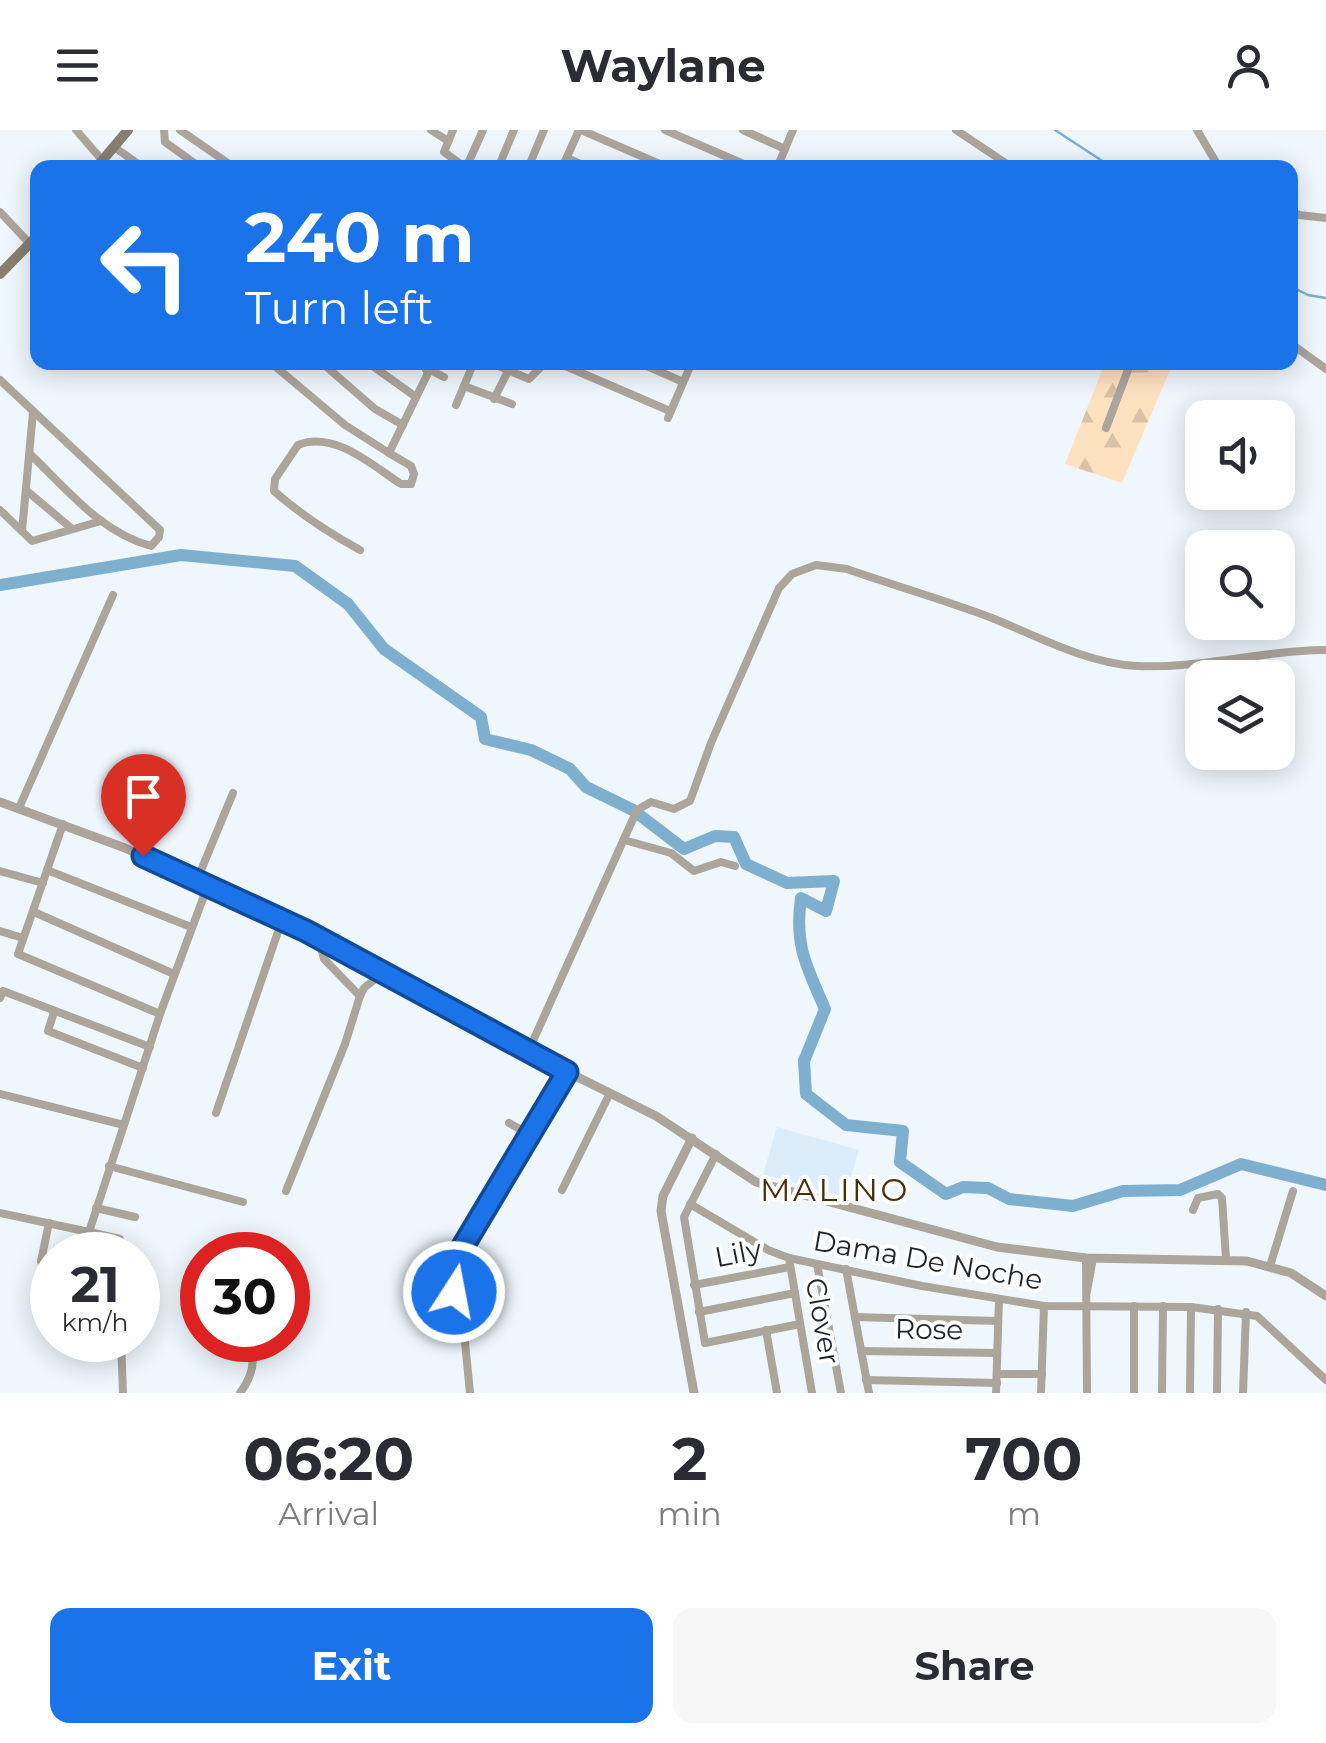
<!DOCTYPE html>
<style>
:root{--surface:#fff;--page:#f7f7f7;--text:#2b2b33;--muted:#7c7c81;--accent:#1a73e8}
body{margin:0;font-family:Montserrat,sans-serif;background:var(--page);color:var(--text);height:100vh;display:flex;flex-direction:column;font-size:38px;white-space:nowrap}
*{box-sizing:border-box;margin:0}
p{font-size:32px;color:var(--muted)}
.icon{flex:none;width:55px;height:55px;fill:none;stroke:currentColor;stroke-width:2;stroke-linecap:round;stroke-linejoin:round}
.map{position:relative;height:1263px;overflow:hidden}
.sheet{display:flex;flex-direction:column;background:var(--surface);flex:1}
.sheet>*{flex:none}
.hud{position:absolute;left:30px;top:30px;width:1268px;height:210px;border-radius:20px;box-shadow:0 5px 25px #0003;background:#1a73e8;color:#fff;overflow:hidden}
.buttons{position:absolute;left:1185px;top:270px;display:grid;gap:20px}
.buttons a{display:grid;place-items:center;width:110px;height:110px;border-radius:20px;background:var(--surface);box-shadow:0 5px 25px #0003;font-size:50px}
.speed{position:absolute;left:30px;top:1102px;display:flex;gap:20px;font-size:50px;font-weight:700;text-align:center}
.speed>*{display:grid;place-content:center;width:130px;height:130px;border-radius:50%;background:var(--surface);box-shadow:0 5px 25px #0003;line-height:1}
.speed small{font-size:25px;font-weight:400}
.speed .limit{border:15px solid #d22;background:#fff;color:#111}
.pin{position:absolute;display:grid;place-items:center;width:85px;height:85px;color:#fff;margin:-102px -42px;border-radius:50% 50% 50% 0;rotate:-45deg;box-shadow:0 0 10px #0007}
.pin .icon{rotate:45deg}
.me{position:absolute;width:110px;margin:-55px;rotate:11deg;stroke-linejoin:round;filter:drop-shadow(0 0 8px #0008)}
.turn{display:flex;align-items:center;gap:35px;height:210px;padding:0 50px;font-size:45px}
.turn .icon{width:130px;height:130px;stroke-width:2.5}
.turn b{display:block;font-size:70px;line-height:85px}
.eta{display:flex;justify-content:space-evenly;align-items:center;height:170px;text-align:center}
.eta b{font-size:60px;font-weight:700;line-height:70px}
.primary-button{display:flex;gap:20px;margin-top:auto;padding:20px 50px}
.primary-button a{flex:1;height:115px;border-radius:20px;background:var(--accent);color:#fff;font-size:40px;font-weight:700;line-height:115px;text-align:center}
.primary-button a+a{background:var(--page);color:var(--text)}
header{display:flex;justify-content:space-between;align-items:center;height:130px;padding:0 50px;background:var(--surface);font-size:45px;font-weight:700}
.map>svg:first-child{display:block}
.built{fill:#dcedf9}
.forest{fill:url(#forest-firs)}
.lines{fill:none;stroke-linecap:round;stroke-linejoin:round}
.stream{stroke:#7eafcf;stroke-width:2.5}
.river{stroke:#7eafcf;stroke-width:12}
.minor{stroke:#aba59c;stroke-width:8}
.tertiary{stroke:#aba59c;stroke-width:9}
.secondary{stroke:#877e72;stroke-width:10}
.route-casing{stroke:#114b97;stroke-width:25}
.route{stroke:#1a73e8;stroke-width:18}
.labels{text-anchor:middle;stroke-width:8;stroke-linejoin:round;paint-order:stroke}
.street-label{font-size:28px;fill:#1d252a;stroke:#fff}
.quarter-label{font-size:32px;letter-spacing:2.5px;fill:#462f0b;stroke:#fff}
</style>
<header><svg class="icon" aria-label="menu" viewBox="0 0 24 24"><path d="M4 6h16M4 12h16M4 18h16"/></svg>Waylane<svg class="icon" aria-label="person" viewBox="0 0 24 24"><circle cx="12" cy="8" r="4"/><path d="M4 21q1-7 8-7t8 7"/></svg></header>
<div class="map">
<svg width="1326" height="1263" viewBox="0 0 1326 1263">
<defs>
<pattern id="forest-firs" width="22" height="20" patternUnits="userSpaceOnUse" patternTransform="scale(2.5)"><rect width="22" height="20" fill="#fee2c0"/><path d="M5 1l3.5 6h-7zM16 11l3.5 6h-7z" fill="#d9c2a5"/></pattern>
</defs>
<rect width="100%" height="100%" fill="#eff7fd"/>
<polygon class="built" points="777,997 859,1020 845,1067 763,1044"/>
<polygon class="forest" points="1105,233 1173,233 1122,353 1065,334"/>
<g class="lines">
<g class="stream">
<polyline points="1055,0 1113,38"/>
<polyline points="1290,156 1308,165 1326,168"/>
</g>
<path class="river" d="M 0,455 L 181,425 L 295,436 L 348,474 L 384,519 L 481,587 L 485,609 L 531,620 L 570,639 L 586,657 L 633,680 L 684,719 L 715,706 L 734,707 L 746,734 L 787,753 L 834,751 L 826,781 L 801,768 C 794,816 807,837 825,879 L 804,931 L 806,964 L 846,995 L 903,1001 L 900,1032 L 946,1064 L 963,1057 L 988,1058 L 1009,1069 L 1073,1076 L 1123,1061 L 1180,1060 L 1241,1034 L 1326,1055"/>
<g class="minor">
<polyline points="76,0 102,30"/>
<polyline points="164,0 165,12 201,38"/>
<polyline points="180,0 235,38"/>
<polyline points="431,0 448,11"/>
<polyline points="453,0 444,22 466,38"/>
<polyline points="581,0 669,38"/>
<polyline points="665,0 753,38"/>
<polyline points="743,0 785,19"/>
<polyline points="956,0 1013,38"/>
<polyline points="1197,0 1217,34 1243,34 1250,38"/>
<polyline points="114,17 144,38"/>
<polyline points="567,28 589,38"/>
<polyline points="466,38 483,0"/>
<polyline points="498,38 514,0"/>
<polyline points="528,38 544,0"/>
<polyline points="562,38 579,0"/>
<polyline points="777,38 793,0"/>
<polyline points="1290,80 1299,85 1326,88"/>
<polyline points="0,82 30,114"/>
<polyline points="1290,213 1326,239"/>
<polyline points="270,232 345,295 389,323 428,243 422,232"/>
<polyline points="321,232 375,279 403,295"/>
<polyline points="367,232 416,267"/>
<polyline points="489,232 529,249 546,232"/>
<polyline points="556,232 670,281"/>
<polyline points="638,232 683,252"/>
<polyline points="428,239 444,247"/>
<path d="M 0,250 L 160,400 L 159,407 L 151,416 C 101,403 66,358 30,324"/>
<polyline points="464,256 512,274"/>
<polyline points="494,269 508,241"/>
<polyline points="456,275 474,232"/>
<polyline points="668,288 692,232"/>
<polyline points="1106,298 1131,232"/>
<polyline points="27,361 71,398"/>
<polyline points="0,380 32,411 101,391"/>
<polyline points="22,401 33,282"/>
<path d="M 360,420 C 329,403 300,384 274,361 L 275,349 L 298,315 C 334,300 373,336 401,354 L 411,354 L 414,344 L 411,336 L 389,323"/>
<polyline points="19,678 113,465"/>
<polyline points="63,694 18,824 160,884 208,755"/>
<polyline points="624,710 671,723 694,741 721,732 735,736"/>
<polyline points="47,740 191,797"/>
<polyline points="0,741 43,753"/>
<polyline points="197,750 233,663"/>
<polyline points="34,782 174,844"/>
<polyline points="0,801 23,808"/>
<polyline points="328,812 322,822 324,829 360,866"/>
<polyline points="0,868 3,861 150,917"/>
<polyline points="54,882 48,901 143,938"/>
<path d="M 528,922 L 637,680 L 651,672 L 674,679 L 690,671 L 711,613 L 779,458 L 792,444 L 816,435 L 847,439 C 895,456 945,470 992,488 C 1037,506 1086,533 1136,536 C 1200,539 1263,520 1326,520"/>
<polyline points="0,964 124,995 160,884"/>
<polyline points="216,983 282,790"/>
<polyline points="509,993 532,1006"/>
<polyline points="716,1024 684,1087 705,1213 800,1194"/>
<polyline points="109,1036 243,1072"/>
<polyline points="562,1060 610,963"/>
<polyline points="286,1061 345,914 360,866 364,858 384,842"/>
<polyline points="690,1074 768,1120 789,1128 922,1156 1044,1176 1191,1177 1257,1186 1326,1250"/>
<polyline points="96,1078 135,1087"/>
<polyline points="1193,1080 1198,1068 1218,1064 1222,1068 1226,1129"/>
<polyline points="0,1083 89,1102 124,995"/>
<polyline points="89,1102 120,1109 125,1125"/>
<polyline points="789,1128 812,1263"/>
<polyline points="1086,1128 1087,1263"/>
<polyline points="41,1131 49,1093"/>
<polyline points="817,1134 841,1263"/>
<polyline points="1270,1136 1293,1061"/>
<polyline points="846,1139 869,1263"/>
<polyline points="694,1155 790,1137"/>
<polyline points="1087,1161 1093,1128"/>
<polyline points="699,1182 795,1163"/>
<polyline points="855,1187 998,1191"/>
<polyline points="766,1200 777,1263"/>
<polyline points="121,1210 123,1263"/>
<polyline points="861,1221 997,1223"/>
<polyline points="997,1244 1042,1244"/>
<polyline points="866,1250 997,1253"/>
<path d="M 240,1263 C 252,1247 258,1229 247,1210"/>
<polyline points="470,1263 465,1212 451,1138 567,942"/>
<polyline points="996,1263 999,1169"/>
<polyline points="1041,1263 1044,1176"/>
<polyline points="1134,1263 1134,1176"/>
<polyline points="1162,1263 1163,1176"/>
<polyline points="1190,1263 1191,1177"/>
<polyline points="1217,1263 1218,1179"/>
<polyline points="1243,1263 1246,1182"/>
</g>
<g class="tertiary">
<polyline points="0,672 125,718 306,801 507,912 656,986 756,1052 997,1117 1086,1128 1247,1131 1291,1143 1326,1166"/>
<polyline points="692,1008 663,1066 661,1081 694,1263"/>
</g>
<g class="secondary">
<polyline points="96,38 128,0"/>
<polyline points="0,144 38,105"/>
</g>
</g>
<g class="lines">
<g class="route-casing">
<polyline id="route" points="143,726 306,801 567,942 453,1133 451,1143 454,1162"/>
</g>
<use href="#route" class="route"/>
</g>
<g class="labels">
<g class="street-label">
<text transform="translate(738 1123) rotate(-11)" y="10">Lily</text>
<text transform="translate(928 1130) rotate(10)" y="10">Dama De Noche</text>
<text transform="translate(823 1191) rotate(80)" y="10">Clover</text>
<text transform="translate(929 1199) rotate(1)" y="10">Rose</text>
</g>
<g class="quarter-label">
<text x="835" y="1071">MALINO</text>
</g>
</g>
</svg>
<div class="buttons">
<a><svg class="icon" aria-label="sound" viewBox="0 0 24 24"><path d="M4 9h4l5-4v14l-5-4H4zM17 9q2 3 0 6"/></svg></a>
<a><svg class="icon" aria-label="search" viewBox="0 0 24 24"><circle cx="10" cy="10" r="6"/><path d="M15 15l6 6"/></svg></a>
<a><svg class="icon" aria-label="layers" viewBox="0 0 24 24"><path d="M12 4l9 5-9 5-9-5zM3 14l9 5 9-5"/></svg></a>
</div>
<div class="speed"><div>21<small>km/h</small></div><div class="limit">30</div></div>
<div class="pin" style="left:143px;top:726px;background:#d93025"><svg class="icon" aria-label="arrive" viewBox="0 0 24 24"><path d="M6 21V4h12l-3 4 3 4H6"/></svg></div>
<svg class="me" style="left:454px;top:1162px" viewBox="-20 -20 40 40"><circle r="17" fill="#1a73e8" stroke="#fff" stroke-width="3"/><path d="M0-11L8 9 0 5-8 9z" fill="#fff"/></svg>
<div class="hud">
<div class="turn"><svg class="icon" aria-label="left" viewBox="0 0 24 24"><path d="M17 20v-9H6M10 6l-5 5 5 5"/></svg><div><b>240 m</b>Turn left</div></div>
</div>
</div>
<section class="sheet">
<div class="eta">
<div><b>06:20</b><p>Arrival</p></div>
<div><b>2</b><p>min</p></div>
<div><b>700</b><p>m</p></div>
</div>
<div class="primary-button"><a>Exit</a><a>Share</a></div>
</section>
